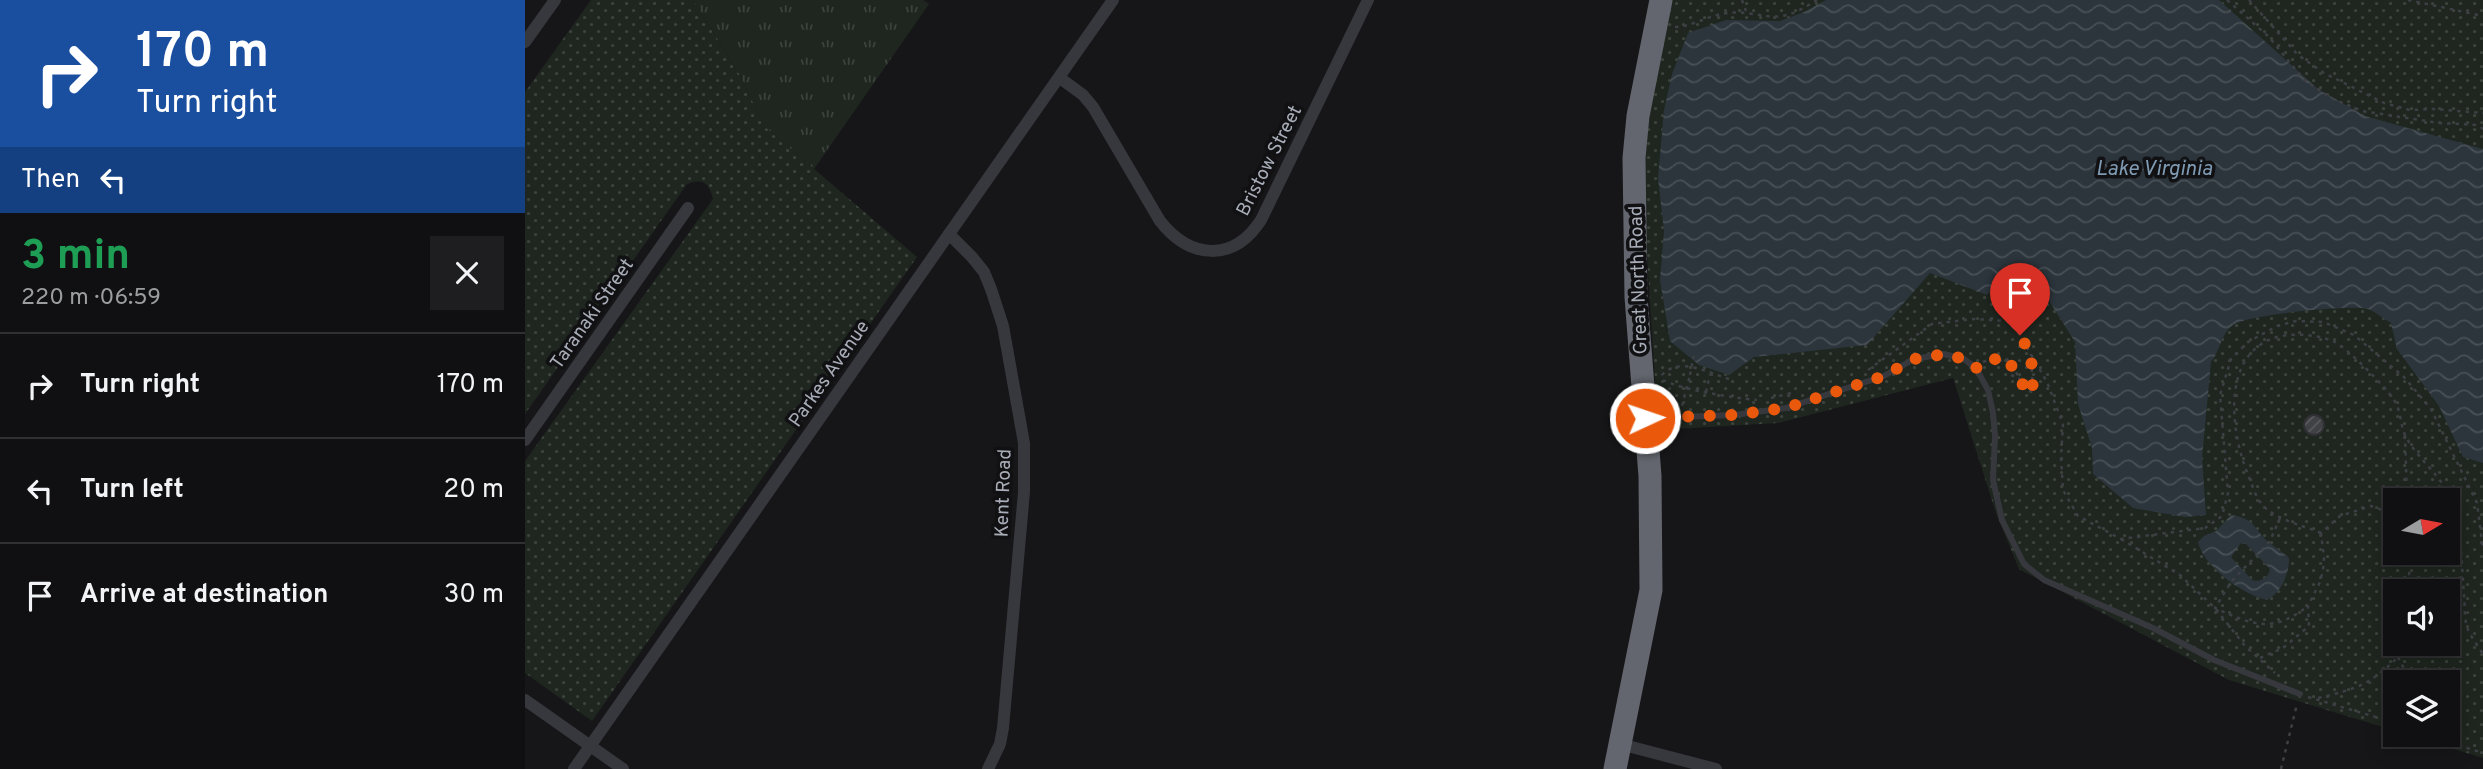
<!DOCTYPE html>
<meta charset="utf-8">
<style>
:root{--surface:#101012;--page:#1e1e20;--text:#f1f3f6;--muted:#9c9d9f;--line:#303032}
body{margin:0;font-family:Overpass,sans-serif;background:var(--page);color:var(--text);height:100vh;display:flex;flex-direction:column;font-size:26px;white-space:nowrap}
*{box-sizing:border-box;margin:0}
p{font-size:23px;color:var(--muted)}
.icon{flex:none;width:38px;height:38px;fill:none;stroke:currentColor;stroke-width:2;stroke-linecap:round;stroke-linejoin:round}
.map{position:relative;flex:1;overflow:hidden}
.details{display:flex;flex-direction:column;background:var(--surface);width:525px}
.details>*{flex:none}
.guide{background:#1a4fa0;color:#fff;overflow:hidden}
.needle{width:46px;rotate:80deg}
.tools{position:absolute;left:1858px;top:488px;display:grid;gap:14px}
.tools a{display:grid;place-items:center;width:77px;height:77px;border-radius:0px;background:var(--surface);box-shadow:0 4px 18px #0003,0 0 0 2px var(--line);font-size:35px}
.pin{position:absolute;display:grid;place-items:center;width:60px;height:60px;color:#fff;margin:-72px -30px;border-radius:50% 50% 50% 0;rotate:-45deg;box-shadow:0 0 7px #0007}
.pin .icon{rotate:45deg}
.me{position:absolute;width:77px;margin:-38px;rotate:87deg;stroke-linejoin:round;filter:drop-shadow(0 0 5px #0008)}
.turn{display:flex;align-items:center;gap:24px;height:147px;padding:0 21px;font-size:32px}
.turn .icon{width:91px;height:91px;stroke-width:2.5}
.turn b{display:block;font-size:49px;line-height:60px}
.then{display:flex;align-items:center;height:66px;padding:0 21px;background:#0003;gap:14px;font-size:26px}
.round{display:grid;place-items:center;flex:none;width:74px;height:74px;border-radius:0px;background:var(--page)}
.head{display:flex;align-items:center;justify-content:space-between;height:119px;padding:0 21px}
h1{font-size:42px;font-weight:700;line-height:52px;color:#1e9e55}
ul{padding:0;list-style:none}
li{display:flex;align-items:center;gap:21px;height:105px;padding:0 21px;border-top:2px solid var(--line)}
li div{flex:1}
li b{display:block;font-size:26px}
li em{font-style:normal}
main{display:flex;flex:1;min-height:0}
.map>svg:first-child{display:block}
.grass{fill:url(#grass-tufts)}
.park{fill:url(#park-dots);fill-rule:evenodd}
.water{fill:url(#water-waves);fill-rule:evenodd}
.building{fill:url(#building-hatch);stroke:#303034;stroke-width:2}
.lines{fill:none;stroke-linecap:round;stroke-linejoin:round}
.path{stroke:#3d3f44;stroke-width:2.5;stroke-dasharray:3.5 5;stroke-linecap:butt}
.lane{stroke:#37383d;stroke-width:6}
.street{stroke:#37383d;stroke-width:12}
.highway{stroke:#63666e;stroke-width:23}
.path-bridge{stroke:#3d3f44;stroke-width:2.5;stroke-dasharray:3.5 5;stroke-linecap:butt}
.route{stroke:#ea580c;stroke-width:12;stroke-dasharray:0 21.6}
.labels{text-anchor:middle;stroke-width:7;stroke-linejoin:round;paint-order:stroke}
.street-label{font-size:19px;fill:#a8adb8;stroke:#111113}
.water-label{font-size:21px;font-style:italic;fill:#7f9bb3;stroke:#111113}
</style>
<main>
<section class="details">
<div class="guide">
<div class="turn"><svg class="icon" aria-label="right" viewBox="0 0 24 24"><path d="M7 20v-9h11M14 6l5 5-5 5"/></svg><div><b>170 m</b>Turn right</div></div>
<div class="then">Then<svg class="icon" aria-label="left" viewBox="0 0 24 24"><path d="M17 20v-9H6M10 6l-5 5 5 5"/></svg></div>
</div>
<div class="head"><div><h1>3 min</h1><p>220 m · 06:59</p></div><a class="round"><svg class="icon" aria-label="close" viewBox="0 0 24 24"><path d="M6 6l12 12M18 6L6 18"/></svg></a></div>
<ul>
<li><svg class="icon" aria-label="right" viewBox="0 0 24 24"><path d="M7 20v-9h11M14 6l5 5-5 5"/></svg><div><b>Turn right</b></div><em>170 m</em></li>
<li><svg class="icon" aria-label="left" viewBox="0 0 24 24"><path d="M17 20v-9H6M10 6l-5 5 5 5"/></svg><div><b>Turn left</b></div><em>20 m</em></li>
<li><svg class="icon" aria-label="arrive" viewBox="0 0 24 24"><path d="M6 21V4h12l-3 4 3 4H6"/></svg><div><b>Arrive at destination</b></div><em>30 m</em></li>
</ul>
</section>
<div class="map">
<svg width="1958" height="769" viewBox="0 0 1958 769">
<defs>
<pattern id="grass-tufts" width="24" height="20" patternUnits="userSpaceOnUse" patternTransform="scale(1.75)"><rect width="24" height="20" fill="#1e261f"/><path d="M3 7l-1-3M5 7V3M7 7l1-3M15 17l-1-3M17 17v-4M19 17l1-3" fill="none" stroke="#3c433d"/></pattern>
<pattern id="park-dots" width="8" height="8" patternUnits="userSpaceOnUse" patternTransform="scale(1.75)"><rect width="8" height="8" fill="#1e261f"/><path d="M2 2h.1M6 6h.1" fill="none" stroke="#3c433d" stroke-width="1.8" stroke-linecap="round"/></pattern>
<pattern id="water-waves" width="16" height="10" patternUnits="userSpaceOnUse" patternTransform="scale(1.75)"><rect width="16" height="10" fill="#2c353c"/><path d="M0 5q4-4 8 0t8 0" fill="none" stroke="#485056"/></pattern>
<pattern id="building-hatch" width="6" height="6" patternUnits="userSpaceOnUse" patternTransform="scale(1.75)"><rect width="6" height="6" fill="#404145"/><path d="M-1 1l2-2M0 6l6-6M5 7l2-2" fill="none" stroke="#595a5e"/></pattern>
</defs>
<rect width="100%" height="100%" fill="#161618"/>
<polygon class="grass" points="168,0 398,0 404,4 289,169 239,126 216,77"/>
<g class="park">
<path d="M 66,0 L 168,0 L 216,77 L 239,126 L 392,257 L 67,721 L 0,673 L 0,461 L 188,199 C 184,183 178,178 162,184 L 0,414 L 0,92 Z"/>
<path d="M 1144,0 L 1958,0 L 1958,758 L 1883,735 L 1923,735 L 1923,682 L 1871,682 L 1871,731 L 1704,680 L 1494,569 L 1471,513 L 1428,378 L 1253,423 L 1133,430 L 1117,175 L 1134,45 ZM 1871,500 L 1923,500 L 1923,553 L 1871,553 ZM 1871,592 L 1923,592 L 1923,644 L 1871,644 Z"/>
</g>
<g class="water">
<path d="M 1301,0 L 1694,0 L 1793,89 L 1840,116 L 1958,149 L 1958,463 L 1938,457 L 1914,406 L 1872,349 L 1866,323 C 1859,319 1851,312 1843,309 C 1827,304 1720,315 1708,325 C 1695,335 1696,350 1686,362 L 1677,458 L 1681,515 L 1660,517 L 1608,508 L 1568,474 L 1567,448 L 1553,404 L 1550,342 L 1521,296 L 1491,290 L 1476,280 L 1462,295 L 1405,273 L 1342,345 L 1229,357 L 1204,375 L 1174,365 L 1145,341 L 1135,280 L 1139,231 L 1133,178 L 1139,110 L 1147,74 L 1163,33 L 1201,20 L 1255,21 L 1279,12 Z"/>
<path d="M 1706,515 C 1733,519 1728,531 1746,544 C 1752,549 1758,552 1764,558 C 1764,574 1757,592 1742,600 C 1718,595 1679,567 1673,542 L 1679,536 L 1691,531 ZM 1716,543 L 1721,544 L 1745,569 C 1744,577 1735,583 1727,580 L 1706,557 Z"/>
</g>
<circle class="building" cx="1789" cy="425" r="10"/>
<g class="lines">
<g class="path">
<polyline points="1217,0 1221,11"/>
<polyline points="1702,0 1744,37 1779,80 1808,99 1837,111 1914,123 1952,125 1958,129"/>
<polyline points="1724,0 1773,55 1799,73 1859,103 1885,110 1908,109 1958,113"/>
<polyline points="1883,0 1958,16"/>
<path d="M 1150,27 C 1167,27 1183,15 1203,13 C 1222,10 1241,19 1257,16 C 1270,14 1282,6 1292,0"/>
<polyline points="1168,359 1169,355"/>
<polyline points="1458,362 1467,358 1475,361 1481,358 1489,368 1494,378"/>
<polyline points="1343,370 1407,324 1449,319 1482,321 1495,335 1522,382 1538,424 1536,458 1538,490 1553,516 1596,539 1680,528 1697,516 1703,493 1695,395 1706,359 1723,342 1752,326 1771,321 1798,322 1829,335 1879,377 1906,409 1952,503 1958,550"/>
<polyline points="1486,375 1494,378 1499,388 1508,393 1506,354"/>
<path d="M 1204,379 C 1184,373 1154,356 1137,375 L 1138,380 C 1157,390 1210,398 1232,400"/>
<polyline points="1181,392 1185,374"/>
<polyline points="1246,398 1270,392"/>
<polyline points="1157,406 1165,375"/>
<polyline points="1880,435 1882,500"/>
<path d="M 1755,518 L 1745,541 L 1706,582 L 1690,608 C 1728,625 1747,634 1783,606"/>
<path d="M 1796,533 C 1777,525 1747,519 1735,502 C 1731,496 1728,488 1726,482 C 1706,439 1692,350 1756,336 C 1773,333 1792,335 1808,341 C 1821,347 1861,387 1869,400 C 1876,410 1875,424 1880,435 C 1893,461 1924,481 1930,510 C 1936,538 1937,567 1939,595 C 1940,605 1939,617 1942,627 C 1945,636 1953,646 1958,654"/>
<polyline points="1596,539 1655,575 1690,608 1720,646 1750,673"/>
<polyline points="1881,592 1885,569 1884,553"/>
<polyline points="1873,657 1886,682"/>
<polyline points="1735,658 1758,648 1784,626 1783,606 1795,582 1798,570 1799,558 1796,533 1815,516 1846,506 1871,515"/>
<polyline points="1783,697 1871,723"/>
<path d="M 1793,698 C 1831,689 1845,685 1873,657 L 1872,644"/>
<polyline points="1901,735 1958,753"/>
<polyline points="1756,769 1772,704"/>
</g>
<polyline class="lane" points="1126,418 1209,415 1261,408 1359,376 1389,359 1419,354 1439,359 1451,368 1463,390 1468,413 1470,436 1468,480 1477,520 1499,564 1519,580 1628,628 1689,660 1775,694"/>
<g class="street">
<polyline points="0,42 30,0"/>
<path d="M 535,78 L 558,95 L 568,107 L 635,221 C 665,259 708,263 736,220 L 843,0"/>
<polyline points="424,234 447,257 459,272 466,289 478,326 499,443 499,492 478,728 475,744 463,769"/>
<polyline points="0,440 163,208"/>
<polyline points="0,700 98,769"/>
<polyline points="1095,744 1191,769"/>
<polyline points="49,769 588,0"/>
</g>
<polyline class="highway" points="1090,769 1126,590 1125,476 1111,297 1109,158 1113,116 1136,0"/>
<polyline class="path-bridge" points="1165,375 1168,359"/>
</g>
<g class="lines">
<path class="route" d="M 1120,418 L 1209,415 L 1261,408 L 1359,376 L 1389,359 L 1419,354 L 1439,359 L 1451,368 L 1467,358 L 1475,361 L 1481,358 C 1491,370 1494,386 1508,393 L 1506,355 L 1495,335"/>
</g>
<g class="labels">
<g class="street-label">
<text transform="translate(743 160) rotate(-63)" y="7">Bristow Street</text>
<text transform="translate(1112 280) rotate(-92)" y="7">Great North Road</text>
<text transform="translate(66 313) rotate(-55)" y="7">Taranaki Street</text>
<text transform="translate(303 373) rotate(-55)" y="7">Parkes Avenue</text>
<text transform="translate(477 493) rotate(-88)" y="7">Kent Road</text>
</g>
<g class="water-label">
<text x="1629" y="175">Lake Virginia</text>
</g>
</g>
</svg>
<div class="tools">
<a><svg class="needle" viewBox="-14 -14 28 28"><path d="M0-13l5 13h-10z" fill="#e53935"/><path d="M0 13l5-13h-10z" fill="#9c9d9f"/></svg></a>
<a><svg class="icon" aria-label="sound" viewBox="0 0 24 24"><path d="M4 9h4l5-4v14l-5-4H4zM17 9q2 3 0 6"/></svg></a>
<a><svg class="icon" aria-label="layers" viewBox="0 0 24 24"><path d="M12 4l9 5-9 5-9-5zM3 14l9 5 9-5"/></svg></a>
</div>
<div class="pin" style="left:1495px;top:335px;background:#d93025"><svg class="icon" aria-label="arrive" viewBox="0 0 24 24"><path d="M6 21V4h12l-3 4 3 4H6"/></svg></div>
<svg class="me" style="left:1120px;top:418px" viewBox="-20 -20 40 40"><circle r="17" fill="#ea580c" stroke="#fff" stroke-width="3"/><path d="M0-11L8 9 0 5-8 9z" fill="#fff"/></svg>
</div>
</main>
